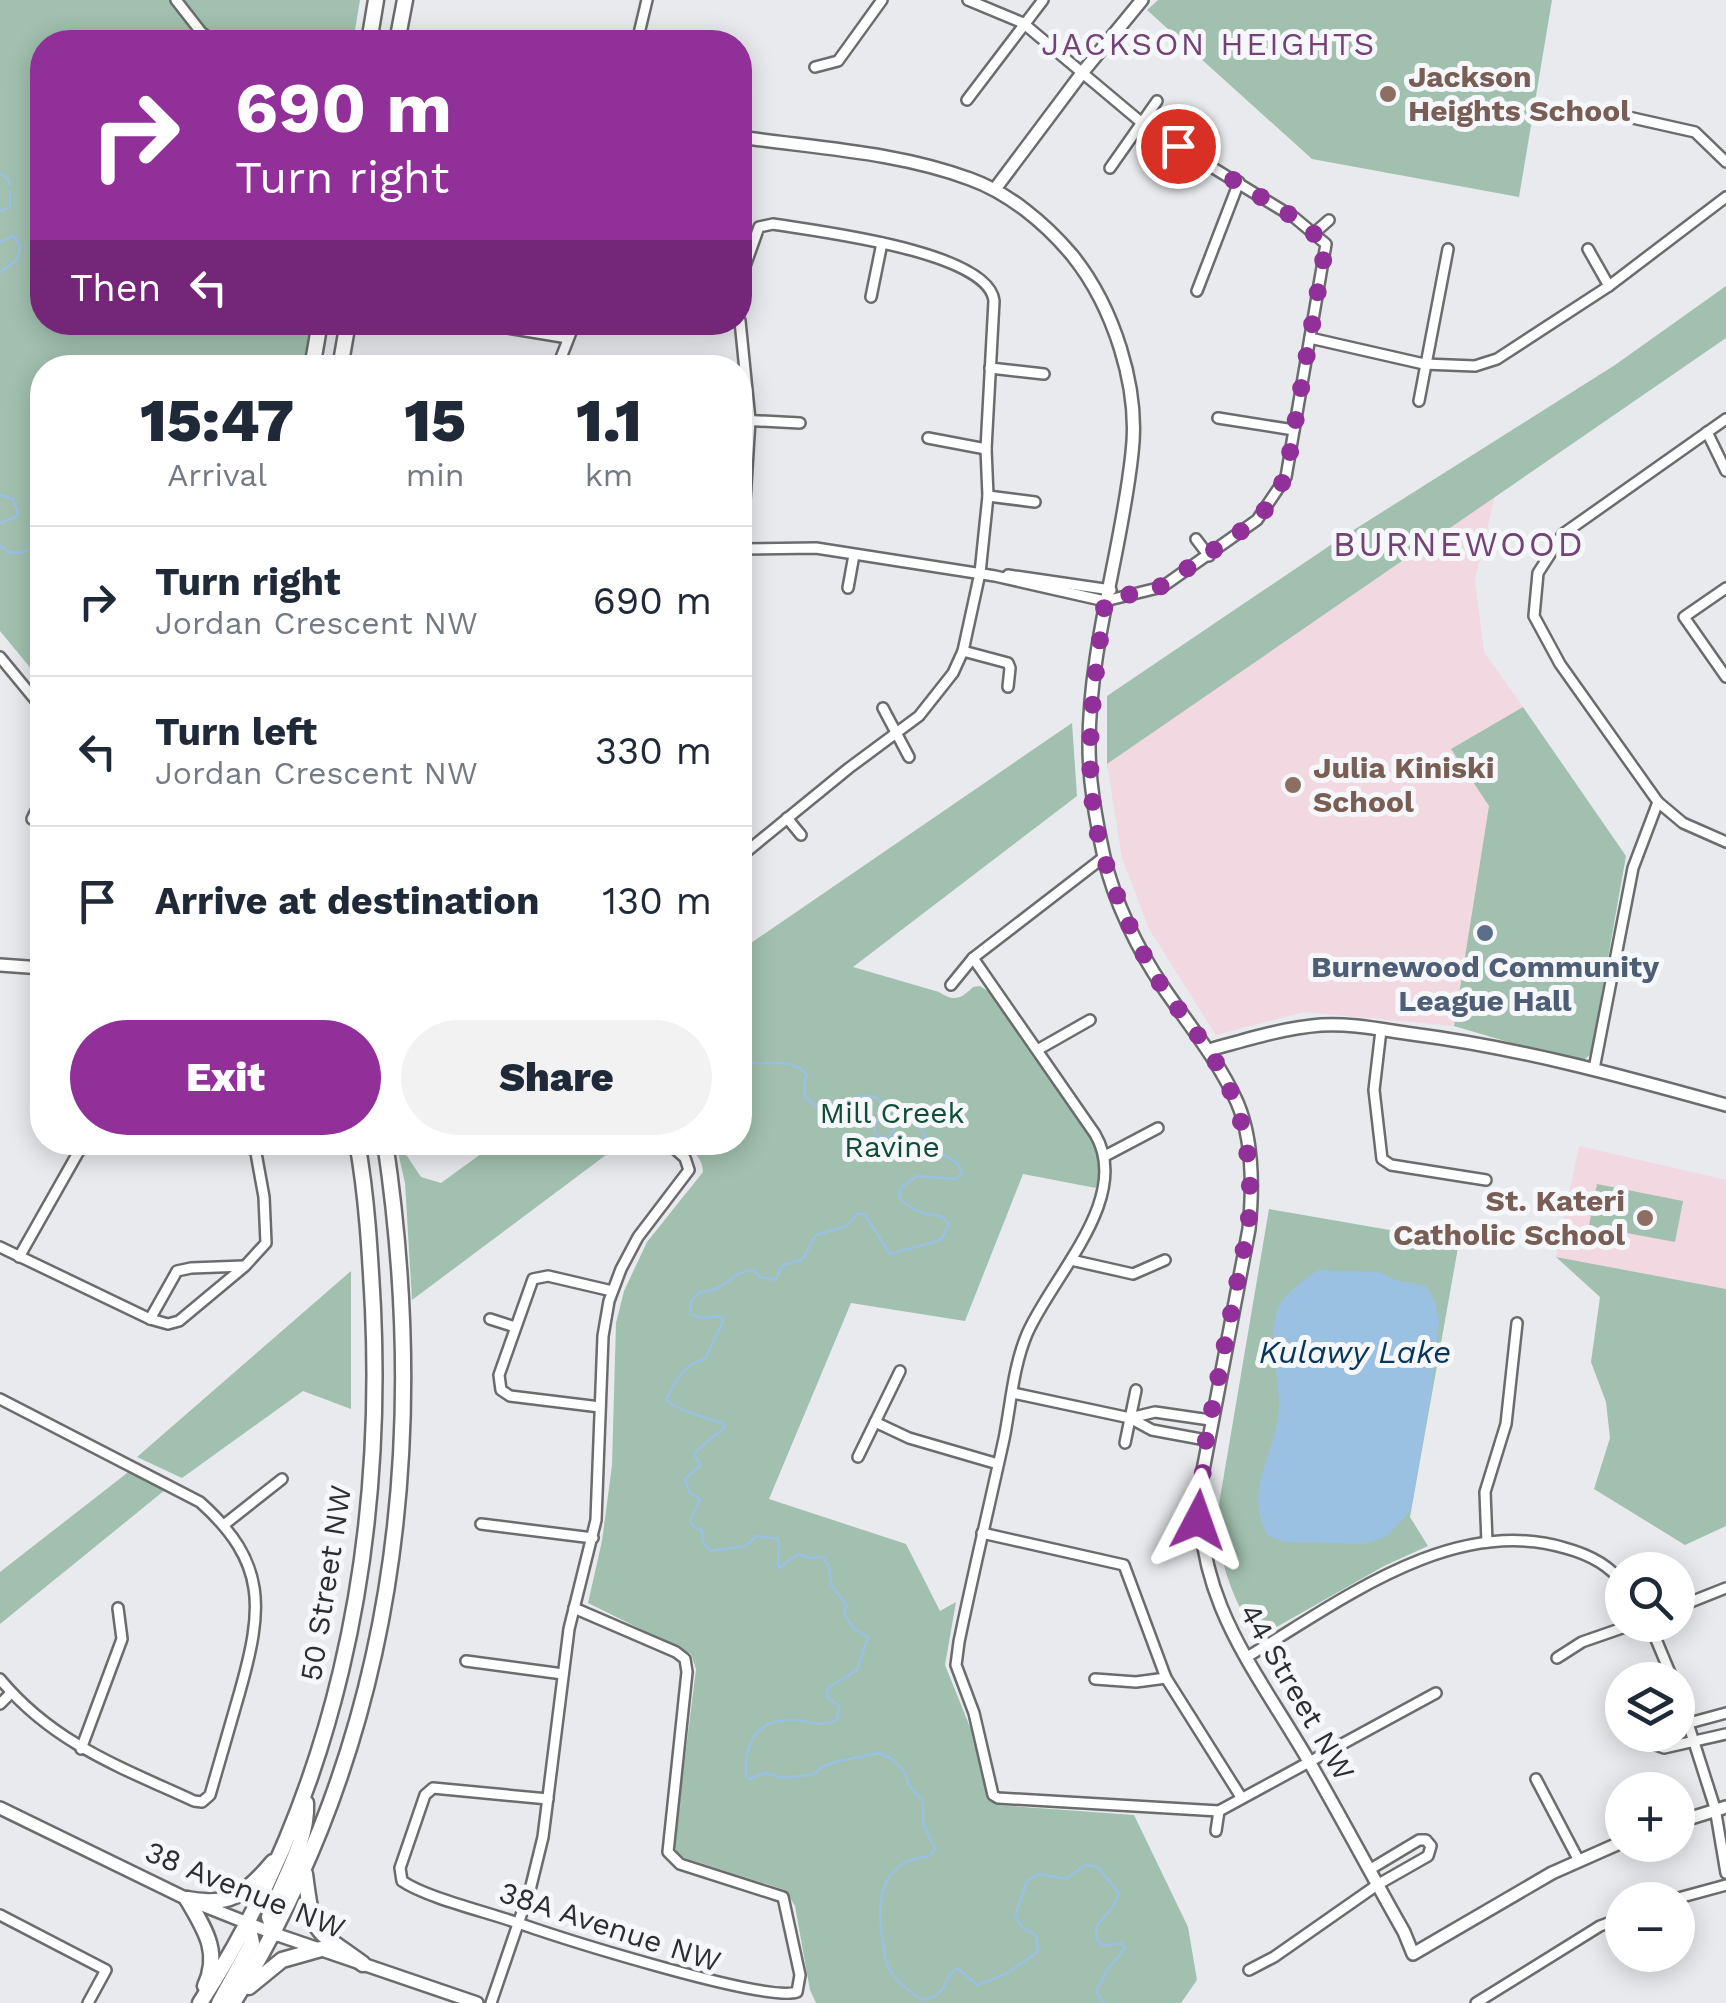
<!DOCTYPE html>
<meta charset="utf-8">
<style>
:root{--surface:#fff;--page:#f2f2f3;--text:#1f2937;--muted:#747a83;--line:#e0e1e3;--accent:#913098}
body{margin:0;font-family:"Work Sans",sans-serif;background:var(--page);color:var(--text);height:100vh;display:flex;flex-direction:column;font-size:38px;white-space:nowrap}
*{box-sizing:border-box;margin:0}
p{font-size:32px;color:var(--muted)}
.icon{flex:none;width:55px;height:55px;fill:none;stroke:currentColor;stroke-width:2;stroke-linecap:round;stroke-linejoin:round}
.map{position:relative;flex:1;overflow:hidden}
.panel{position:absolute;left:30px;top:355px;width:722px;height:800px;display:flex;flex-direction:column;background:var(--surface);border-radius:40px;box-shadow:0 5px 25px #0003}
.panel>*{flex:none}
.banner{position:absolute;left:30px;top:30px;width:722px;height:305px;border-radius:40px;box-shadow:0 5px 25px #0003;background:#913098;color:#fff;overflow:hidden}
.tools{position:absolute;left:1605px;top:1552px;display:grid;gap:20px}
.tools a{display:grid;place-items:center;width:90px;height:90px;border-radius:50%;background:var(--surface);box-shadow:0 5px 25px #0003;font-size:50px}
.pin{position:absolute;display:grid;place-items:center;width:85px;height:85px;color:#fff;margin:-42px;border:5px solid #fff;border-radius:50%;box-shadow:0 2px 10px #0007}
.me{position:absolute;width:110px;margin:-55px;rotate:4deg;stroke-linejoin:round;filter:drop-shadow(0 0 8px #0008)}
.turn{display:flex;align-items:center;gap:35px;height:210px;padding:0 40px;font-size:45px}
.turn .icon{width:130px;height:130px;stroke-width:2.5}
.turn b{display:block;font-size:70px;line-height:85px}
.then{display:flex;align-items:center;height:95px;padding:0 40px;background:#0003;gap:20px;font-size:38px}
.eta{display:flex;justify-content:space-evenly;align-items:center;height:170px;text-align:center}
.eta b{font-size:60px;font-weight:800;line-height:70px}
.cta{display:flex;gap:20px;margin-top:auto;padding:20px 40px}
.cta a{flex:1;height:115px;border-radius:60px;background:var(--accent);color:#fff;font-size:40px;font-weight:800;line-height:115px;text-align:center}
.cta a+a{background:var(--page);color:var(--text)}
ul{padding:0;list-style:none}
li{display:flex;align-items:center;gap:30px;height:150px;padding:0 40px;border-top:2px solid var(--line)}
li div{flex:1}
li b{display:block;font-size:38px}
li em{font-style:normal}
.map>svg:first-child{display:block}
.education{fill:#f1d8e1}
.green{fill:#a1c0af}
.water{fill:#9bc1e2}
.lines{fill:none;stroke-linecap:round;stroke-linejoin:round}
.stream{stroke:#9bc1e2;stroke-width:2.5}
.street-casing{stroke:#6a6c6e;stroke-width:14}
.secondary-casing{stroke:#6a6c6e;stroke-width:16}
.primary-casing{stroke:#6a6c6e;stroke-width:19}
.street{stroke:#fff;stroke-width:9}
.secondary{stroke:#fff;stroke-width:11}
.primary{stroke:#fff;stroke-width:14}
.route{stroke:#913098;stroke-width:18;stroke-dasharray:0 32.4}
.education-dot{fill:#8d6e63;stroke:#f5f7fa;stroke-width:4}
.service-dot{fill:#5c6f8a;stroke:#f5f7fa;stroke-width:4}
.labels{text-anchor:middle;stroke-width:10;stroke-linejoin:round;paint-order:stroke}
.education-label{font-size:30px;font-weight:bold;fill:#785e54;stroke:#f5f7fa;text-anchor:start}
.service-label{font-size:30px;font-weight:bold;fill:#4e5e75;stroke:#f5f7fa}
.park-label{font-size:30px;fill:#104d34;stroke:#f5f7fa}
.street-label{font-size:30px;fill:#2d2e2f;stroke:#f5f7fa}
.neighbourhood-label{font-size:32px;letter-spacing:2.5px;fill:#734276;stroke:#f5f7fa}
.water-label{font-size:32px;font-style:italic;fill:#093657;stroke:#f5f7fa}
.quarter-label{font-size:35px;letter-spacing:2.5px;fill:#734276;stroke:#f5f7fa}
</style>
<div class="map">
<svg width="1726" height="2003" viewBox="0 0 1726 2003">
<rect width="100%" height="100%" fill="#e8eaed"/>
<g class="education">
<polygon points="1495,495 1475,580 1484,652 1523,707 1451,749 1489,806 1454,1026 1304,1012 1216,1035 1149,929 1122,858 1107,764"/>
<polygon points="1579,1146 1726,1180 1726,1289 1556,1257"/>
</g>
<g class="green">
<polygon points="0,0 360,0 353,42 42,42 42,322 310,323 303,367 42,368 42,682 0,631"/>
<polygon points="1158,0 1552,0 1519,197 1312,159 1147,10"/>
<polygon points="1726,286 1726,338 1107,764 1107,696 1341,538 1615,365"/>
<polygon points="1523,707 1626,856 1591,1054 1580,1063 1454,1026 1489,806 1451,749"/>
<path d="M 1072,723 L 1077,796 L 853,967 L 939,992 C 954,1002 961,999 973,987 L 980,986 L 991,993 L 1100,1151 L 1100,1171 L 1096,1188 L 1023,1174 L 965,1321 L 851,1303 L 769,1499 L 906,1544 L 940,1611 L 956,1602 L 945,1665 L 972,1732 L 990,1801 L 997,1805 L 1134,1815 L 1188,1927 L 1197,1980 L 1181,2003 L 816,2003 L 810,1990 L 795,1906 L 785,1890 L 679,1856 L 674,1846 L 696,1669 L 691,1654 L 588,1603 L 602,1541 L 612,1465 L 616,1323 L 624,1291 L 647,1242 L 703,1172 C 703,1157 692,1151 681,1143 L 740,1142 L 740,945 L 748,945 Z"/>
<polygon points="496,1143 622,1143 412,1300 405,1183 398,1152 407,1156 421,1177 441,1183"/>
<polygon points="1597,1184 1683,1201 1675,1242 1589,1226"/>
<path d="M 1269,1209 L 1459,1242 L 1410,1517 L 1428,1546 L 1384,1566 L 1257,1638 C 1231,1595 1220,1566 1217,1516 Z"/>
<polygon points="1556,1257 1726,1289 1726,1526 1685,1545 1594,1489 1610,1438 1606,1402 1591,1362 1600,1297"/>
<polygon points="351,1271 351,1409 303,1391 182,1478 137,1457"/>
<polygon points="131,1470 165,1490 0,1624 0,1572"/>
</g>
<path class="water" d="M 1319,1270 L 1379,1272 L 1395,1280 L 1426,1286 L 1435,1301 L 1439,1320 L 1432,1389 L 1411,1510 L 1386,1537 L 1363,1544 L 1285,1542 L 1268,1536 C 1240,1488 1281,1448 1279,1399 C 1278,1369 1267,1335 1279,1306 C 1282,1297 1309,1275 1319,1270 Z"/>
<g class="lines">
<g class="stream">
<polyline points="0,174 7,177 10,185"/>
<polyline points="0,211 10,207 10,192"/>
<polyline points="0,242 14,236 20,246 17,260 0,272"/>
<polyline points="0,495 13,499 18,512 16,517 0,523"/>
<path d="M 0,545 C 12,560 29,551 42,543"/>
<polyline points="42,584 42,592"/>
<path d="M 740,1013 C 752,1027 748,1039 740,1054"/>
<path d="M 740,1060 C 761,1069 790,1054 807,1075 L 804,1084 L 805,1097 C 819,1110 832,1111 851,1108 L 859,1097 L 871,1096 L 879,1099 L 883,1108 L 874,1129 L 877,1136 L 887,1138 L 894,1130 L 902,1109 L 911,1109 L 930,1146 L 957,1163 L 962,1173 L 956,1179 L 917,1176 L 900,1188 L 899,1197 C 912,1211 922,1214 941,1216 L 949,1224 L 941,1240 L 890,1254 L 865,1215 L 858,1213 L 846,1226 L 816,1235 L 802,1260 L 783,1265 L 775,1280 L 760,1277 L 754,1270 C 728,1271 730,1291 699,1292 L 691,1301 L 690,1314 L 701,1318 L 721,1316 L 723,1321 L 705,1359 C 683,1365 676,1380 666,1400 C 682,1412 705,1418 723,1423 L 724,1428 L 696,1451 L 695,1456 L 701,1465 L 685,1479 L 689,1491 L 700,1500 L 690,1521 L 694,1527 L 702,1530 L 703,1542 L 711,1551 L 746,1546 L 756,1536 L 778,1539 C 781,1549 776,1557 779,1568 L 798,1554 L 810,1558 L 823,1557 L 829,1567 L 831,1584 L 847,1606 L 844,1613 L 854,1629 L 868,1637 L 857,1670 L 828,1688 L 827,1697 L 839,1706 L 837,1720 C 820,1729 806,1719 789,1720 C 755,1720 744,1746 746,1776 L 750,1779 L 765,1773 L 784,1778 L 815,1774 L 821,1767 L 839,1761 L 879,1753 L 894,1760 L 904,1771 L 909,1785 L 923,1802 L 923,1824 L 935,1849 L 930,1856 C 883,1860 876,1896 882,1936 C 884,1946 884,1959 888,1967 C 895,1980 910,1992 922,2000 C 951,1994 939,1982 957,1968 L 977,1985 L 1006,1974 L 1038,1952 L 1036,1935 L 1023,1928 L 1015,1916 L 1027,1881 L 1039,1874 L 1066,1879 L 1085,1865 L 1098,1867 L 1119,1893 L 1113,1907 L 1096,1927 L 1097,1939 L 1103,1946 L 1121,1943 L 1125,1948 L 1107,1970 L 1096,1992 L 1104,2003"/>
</g>
<g class="street-casing">
<g id="street">
<polyline points="176,0 201,32 214,42"/>
<polyline points="612,38 651,42"/>
<polyline points="637,42 647,0"/>
<polyline points="815,67 838,61 882,0"/>
<polyline points="967,100 1043,0"/>
<polyline points="1606,112 1695,132 1726,162"/>
<polyline points="1110,168 1157,101"/>
<polyline points="1313,234 1329,220"/>
<polyline points="1588,249 1609,286"/>
<path d="M 740,280 L 759,227 L 773,224 C 815,231 989,251 994,301 L 986,449 L 988,496 L 980,573 L 963,651 L 953,673 L 919,716 L 849,768 L 740,857"/>
<polyline points="1197,291 1239,182"/>
<polyline points="871,297 882,243"/>
<polyline points="740,321 750,420 742,549"/>
<polyline points="470,322 568,338"/>
<polyline points="1310,338 1424,364 1475,366 1497,359 1609,286 1726,197"/>
<polyline points="557,368 575,322"/>
<polyline points="990,368 1044,374"/>
<polyline points="1419,401 1448,249"/>
<polyline points="1218,418 1294,430"/>
<polyline points="1726,419 1563,534 1538,573 1534,616 1560,664 1658,802 1683,823 1726,842"/>
<polyline points="740,420 800,423"/>
<polyline points="1707,432 1726,471"/>
<polyline points="928,438 986,449"/>
<polyline points="988,496 1035,502"/>
<polyline points="1196,539 1209,556"/>
<polyline points="740,549 816,548 995,576 1105,601 1162,587 1257,520 1286,477 1326,244 1295,218 1148,128 1023,23 968,0"/>
<polyline points="1008,575 1111,590"/>
<polyline points="848,588 854,555"/>
<polyline points="1726,588 1684,617 1726,677"/>
<polyline points="963,651 1008,663 1010,668 1008,687"/>
<polyline points="0,657 42,708"/>
<polyline points="883,708 909,757"/>
<polyline points="787,818 801,835"/>
<polyline points="32,819 42,799"/>
<path d="M 973,958 L 1095,1134 C 1133,1198 1052,1276 1027,1334 C 1013,1367 1011,1404 1004,1439 C 989,1507 973,1574 959,1642 L 956,1665 L 974,1713 L 993,1795 L 998,1798 L 1219,1811 L 1436,1693"/>
<polyline points="951,985 973,958 1104,857"/>
<polyline points="1381,1030 1374,1090 1382,1159 1391,1165 1486,1180"/>
<polyline points="1039,1049 1090,1020"/>
<polyline points="1594,1069 1633,868 1658,802"/>
<polyline points="1105,1156 1158,1128"/>
<polyline points="0,1247 150,1319 168,1324 179,1321 245,1266 266,1243 264,1197 254,1142"/>
<polyline points="19,1257 79,1151 87,1142"/>
<polyline points="1071,1260 1133,1274 1165,1260"/>
<polyline points="150,1319 177,1271 191,1268 244,1266"/>
<polyline points="490,1319 515,1327"/>
<polyline points="1013,1393 1130,1418 1152,1430 1206,1440"/>
<path d="M 0,1399 L 200,1502 C 268,1563 263,1609 240,1691 C 230,1725 220,1760 210,1795 L 202,1802 L 194,1801 C 120,1767 53,1743 0,1679"/>
<polyline points="600,1407 510,1396 501,1390 499,1375 533,1279 548,1276 612,1291"/>
<polyline points="1130,1418 1155,1412 1210,1420"/>
<polyline points="875,1422 909,1438 998,1464"/>
<polyline points="1125,1443 1136,1390"/>
<polyline points="858,1457 900,1371"/>
<polyline points="225,1524 282,1479"/>
<polyline points="481,1524 593,1538"/>
<polyline points="982,1533 1124,1565 1166,1678 1241,1797"/>
<polyline points="1487,1542 1485,1492 1506,1424 1517,1323"/>
<polyline points="1678,1607 1726,1588"/>
<polyline points="1650,1625 1673,1680"/>
<path d="M 1247,1657 C 1338,1603 1452,1514 1565,1548 C 1587,1554 1609,1564 1622,1583"/>
<polyline points="1557,1658 1582,1642 1631,1625"/>
<polyline points="466,1661 563,1674"/>
<polyline points="1095,1679 1136,1682 1166,1678"/>
<polyline points="1678,1692 1715,1808 1726,1873"/>
<polyline points="0,1704 11,1693"/>
<polyline points="1678,1726 1726,1713"/>
<polyline points="1653,1735 1653,1744 1664,1748 1726,1734"/>
<polyline points="81,1749 122,1639 118,1608"/>
<polyline points="1536,1779 1578,1859"/>
<path d="M 548,1799 L 433,1788 L 425,1795 L 400,1868 L 402,1881 C 427,1898 487,1912 518,1923 C 561,1938 766,2003 797,1992 L 800,1975 L 783,1897 L 680,1864 L 668,1852 L 687,1672 L 685,1659 L 676,1652 L 574,1608"/>
<polyline points="1216,1831 1219,1811"/>
<polyline points="1671,1900 1726,1885"/>
<polyline points="0,1915 106,1970 88,2003"/>
<polyline points="1249,1970 1274,1957 1377,1885 1428,1856 1431,1846 1426,1840 1419,1840 1369,1870"/>
<polyline points="491,2003 531,1886 543,1837 569,1629 596,1520 603,1336 609,1301 621,1269 638,1237 689,1170 685,1158 667,1142"/>
<polyline points="1476,2003 1600,1926 1622,1918"/>
</g>
</g>
<g class="secondary-casing">
<g id="secondary">
<path d="M 740,137 C 816,148 898,152 970,179 C 1009,193 1045,223 1072,255 C 1113,306 1140,387 1132,453 C 1122,550 1089,646 1089,745 C 1089,783 1096,820 1104,857 C 1114,901 1138,950 1163,987 C 1189,1025 1218,1060 1237,1102 C 1253,1139 1253,1189 1249,1229 L 1200,1486 C 1195,1599 1253,1666 1307,1758 C 1340,1815 1371,1874 1404,1932 L 1413,1954 L 1552,1873 L 1622,1842"/>
<polyline points="995,189 1082,73 1142,0"/>
<polyline points="0,965 42,968"/>
<path d="M 1209,1050 C 1245,1040 1283,1028 1321,1025 C 1351,1023 1383,1030 1412,1034 C 1520,1048 1622,1076 1726,1105"/>
<polyline points="0,1808 187,1899 275,1934 477,2003"/>
<polyline points="1678,1822 1726,1807"/>
</g>
</g>
<g class="primary-casing">
<g id="primary">
<polyline points="369,42 376,0"/>
<polyline points="397,42 405,0"/>
<polyline points="312,368 320,322"/>
<polyline points="340,368 348,322"/>
<path d="M 305,1874 C 313,1937 314,1928 363,1964"/>
<path d="M 187,1899 C 230,1907 246,1894 273,1862"/>
<path d="M 187,1899 C 204,1928 221,1952 205,1986"/>
<path d="M 275,1934 L 269,1917 C 282,1881 308,1842 306,1803"/>
<polyline points="249,1987 282,1960 321,1949"/>
<path d="M 200,2003 C 335,1796 384,1553 373,1309 C 370,1253 367,1197 357,1142"/>
<polyline points="219,2003 252,1943 248,1924"/>
<path d="M 233,2003 C 395,1740 430,1444 385,1142"/>
</g>
</g>
<use href="#street" class="street"/>
<use href="#secondary" class="secondary"/>
<use href="#primary" class="primary"/>
</g>
<g class="lines">
<path class="route" d="M 1178,146 L 1295,218 L 1326,244 L 1286,476 L 1272,501 L 1257,520 L 1162,586 L 1105,601 C 1094,690 1077,779 1107,867 C 1120,907 1138,948 1161,985 C 1175,1006 1192,1026 1206,1047 C 1244,1101 1255,1164 1248,1228 L 1206,1440 L 1198,1520"/>
</g>
<g class="education-dot">
<circle cx="1388" cy="94" r="10"/>
<circle cx="1293" cy="785" r="10"/>
<circle cx="1645" cy="1218" r="10"/>
</g>
<circle class="service-dot" cx="1485" cy="933" r="10"/>
<g class="labels">
<g class="education-label">
<text x="1408" y="87">Jackson<tspan x="1408" dy="34">Heights School</tspan></text>
<text x="1313" y="778">Julia Kiniski<tspan x="1313" dy="34">School</tspan></text>
<text x="1625" y="1211" text-anchor="end">St. Kateri<tspan x="1625" dy="34">Catholic School</tspan></text>
</g>
<g class="service-label">
<text x="1485" y="977">Burnewood Community<tspan x="1485" dy="34">League Hall</tspan></text>
</g>
<g class="park-label">
<text x="892" y="1123">Mill Creek<tspan x="892" dy="34">Ravine</tspan></text>
</g>
<g class="street-label">
<text transform="translate(326 1583) rotate(-81)" y="10">50 Street NW</text>
<text transform="translate(1297 1692) rotate(60)" y="10">44 Street NW</text>
<text transform="translate(245 1890) rotate(22)" y="10">38 Avenue NW</text>
<text transform="translate(610 1927) rotate(18)" y="10">38A Avenue NW</text>
</g>
<g class="neighbourhood-label">
<text x="1209" y="55">JACKSON HEIGHTS</text>
</g>
<g class="water-label">
<text x="1355" y="1363">Kulawy Lake</text>
</g>
<g class="quarter-label">
<text x="1459" y="556">BURNEWOOD</text>
</g>
</g>
</svg>
<div class="tools">
<a><svg class="icon" aria-label="search" viewBox="0 0 24 24"><circle cx="10" cy="10" r="6"/><path d="M15 15l6 6"/></svg></a>
<a><svg class="icon" aria-label="layers" viewBox="0 0 24 24"><path d="M12 4l9 5-9 5-9-5zM3 14l9 5 9-5"/></svg></a>
<a>+</a>
<a>−</a>
</div>
<div class="pin" style="left:1178px;top:146px;background:#d93025"><svg class="icon" aria-label="arrive" viewBox="0 0 24 24"><path d="M6 21V4h12l-3 4 3 4H6"/></svg></div>
<svg class="me" style="left:1198px;top:1520px" viewBox="-20 -20 40 40"><path d="M0-17L14 15 0 8-14 15z" fill="#913098" stroke="#fff" stroke-width="4"/></svg>
<div class="banner">
<div class="turn"><svg class="icon" aria-label="right" viewBox="0 0 24 24"><path d="M7 20v-9h11M14 6l5 5-5 5"/></svg><div><b>690 m</b>Turn right</div></div>
<div class="then">Then<svg class="icon" aria-label="left" viewBox="0 0 24 24"><path d="M17 20v-9H6M10 6l-5 5 5 5"/></svg></div>
</div>
<section class="panel">
<div class="eta">
<div><b>15:47</b><p>Arrival</p></div>
<div><b>15</b><p>min</p></div>
<div><b>1.1</b><p>km</p></div>
</div>
<ul>
<li><svg class="icon" aria-label="right" viewBox="0 0 24 24"><path d="M7 20v-9h11M14 6l5 5-5 5"/></svg><div><b>Turn right</b><p>Jordan Crescent NW</p></div><em>690 m</em></li>
<li><svg class="icon" aria-label="left" viewBox="0 0 24 24"><path d="M17 20v-9H6M10 6l-5 5 5 5"/></svg><div><b>Turn left</b><p>Jordan Crescent NW</p></div><em>330 m</em></li>
<li><svg class="icon" aria-label="arrive" viewBox="0 0 24 24"><path d="M6 21V4h12l-3 4 3 4H6"/></svg><div><b>Arrive at destination</b></div><em>130 m</em></li>
</ul>
<div class="cta"><a>Exit</a><a>Share</a></div>
</section>
</div>
